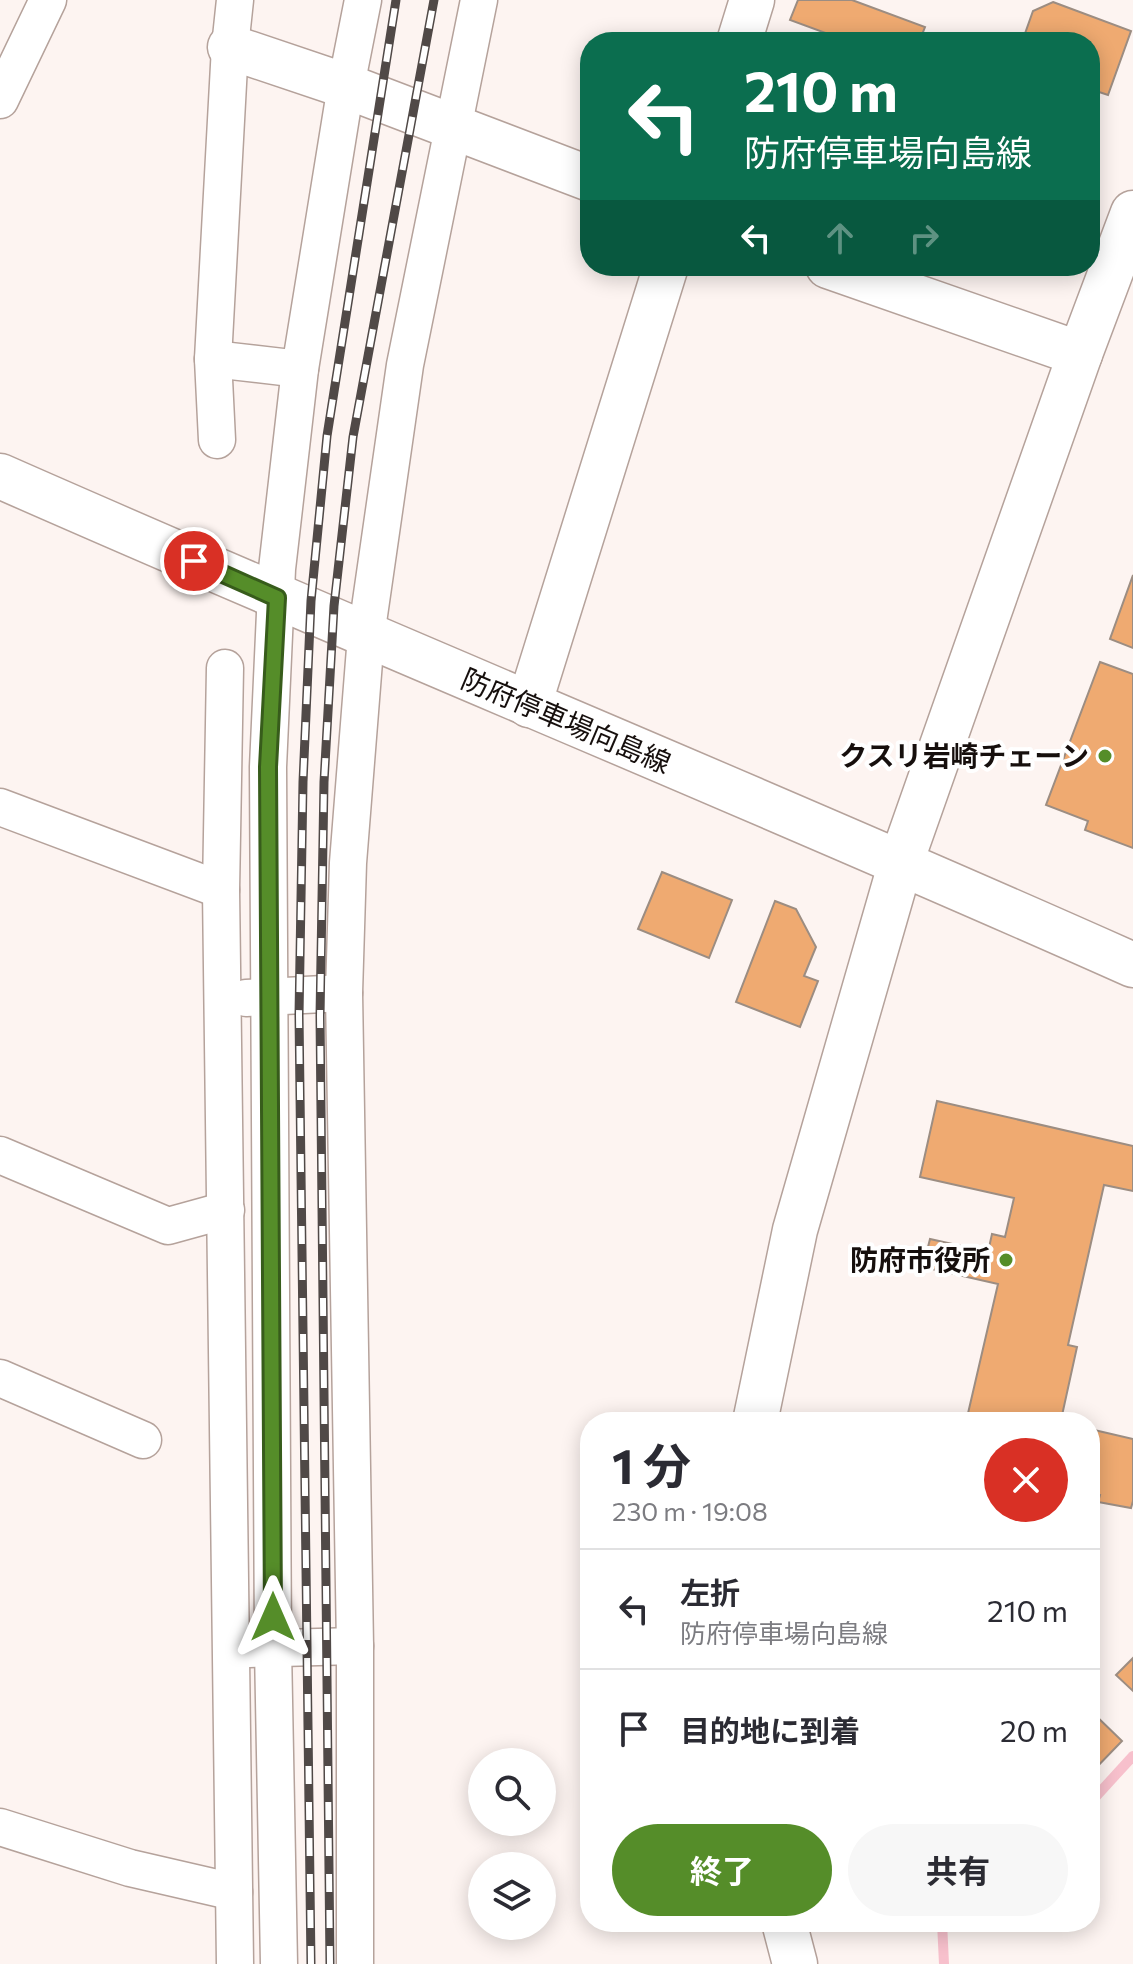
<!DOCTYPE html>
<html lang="ja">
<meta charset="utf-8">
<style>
:root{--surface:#fff;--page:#f7f7f7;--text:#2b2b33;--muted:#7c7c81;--line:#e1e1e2;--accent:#558d29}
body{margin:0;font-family:Commissioner,"Noto Sans JP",sans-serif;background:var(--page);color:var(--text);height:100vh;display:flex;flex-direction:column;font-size:30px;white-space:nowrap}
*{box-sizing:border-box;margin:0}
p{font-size:26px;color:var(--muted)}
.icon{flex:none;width:44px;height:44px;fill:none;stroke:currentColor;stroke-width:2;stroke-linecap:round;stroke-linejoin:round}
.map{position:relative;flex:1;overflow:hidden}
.drawer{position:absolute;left:580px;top:1412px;width:520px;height:520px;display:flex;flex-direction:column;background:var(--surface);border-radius:32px;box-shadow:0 4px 20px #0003}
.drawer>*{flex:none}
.banner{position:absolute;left:580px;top:32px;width:520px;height:244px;border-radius:32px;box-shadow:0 4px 20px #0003;background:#0b6e4f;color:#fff;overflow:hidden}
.buttons{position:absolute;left:468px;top:1748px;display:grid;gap:16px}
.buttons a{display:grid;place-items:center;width:88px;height:88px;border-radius:50%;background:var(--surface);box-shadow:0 4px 20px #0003;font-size:40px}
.pin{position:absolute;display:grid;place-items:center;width:68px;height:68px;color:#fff;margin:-34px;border:4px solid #fff;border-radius:50%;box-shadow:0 2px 8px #0007}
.me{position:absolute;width:88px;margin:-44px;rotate:0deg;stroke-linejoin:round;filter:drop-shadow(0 0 6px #0008)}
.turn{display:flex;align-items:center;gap:28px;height:168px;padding:0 32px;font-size:36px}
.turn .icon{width:104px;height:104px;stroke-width:2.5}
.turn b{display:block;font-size:56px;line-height:68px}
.lanes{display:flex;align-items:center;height:76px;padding:0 32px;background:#0003;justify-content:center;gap:40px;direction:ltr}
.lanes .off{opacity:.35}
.round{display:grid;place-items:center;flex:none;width:84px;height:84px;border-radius:42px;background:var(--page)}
.overview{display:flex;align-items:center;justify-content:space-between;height:136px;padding:0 32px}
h1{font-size:48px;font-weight:700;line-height:60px}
.cta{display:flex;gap:16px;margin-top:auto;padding:16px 32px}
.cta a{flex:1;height:92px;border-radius:48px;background:var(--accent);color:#fff;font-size:32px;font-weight:700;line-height:92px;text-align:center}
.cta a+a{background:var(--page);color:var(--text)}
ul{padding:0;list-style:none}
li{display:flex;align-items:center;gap:24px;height:120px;padding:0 32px;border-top:2px solid var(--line)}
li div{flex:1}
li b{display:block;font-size:30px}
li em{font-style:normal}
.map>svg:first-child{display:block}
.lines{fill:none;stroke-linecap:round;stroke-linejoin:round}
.stream{stroke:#f7c0cc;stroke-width:10}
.building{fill:#efaa71;stroke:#9c8d82;stroke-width:2}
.street-casing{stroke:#b5a29b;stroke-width:39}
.secondary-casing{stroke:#b5a29b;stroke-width:47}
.street{stroke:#fff;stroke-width:36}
.secondary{stroke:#fff;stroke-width:44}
.rail-casing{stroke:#504947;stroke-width:9}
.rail{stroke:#fff;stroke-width:6;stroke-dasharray:18;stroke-linecap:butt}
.route-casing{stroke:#375c1b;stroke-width:20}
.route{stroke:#558d29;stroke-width:14}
.poi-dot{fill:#558d29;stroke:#fff;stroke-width:3}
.labels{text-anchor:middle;stroke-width:8;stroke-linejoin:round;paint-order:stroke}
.street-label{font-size:28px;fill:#160f0d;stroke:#fff}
.poi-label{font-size:28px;font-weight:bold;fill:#160f0d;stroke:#fff;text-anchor:end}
</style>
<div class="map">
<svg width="1133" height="1964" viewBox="0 0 1133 1964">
<rect width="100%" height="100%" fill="#fdf4f1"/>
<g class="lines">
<g class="stream">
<polyline points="1090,1803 1133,1756"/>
<polyline points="942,1922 944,1964"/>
</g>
</g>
<g class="building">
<polygon points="798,0 852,0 925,27 919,42 850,42 790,20"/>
<polygon points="1053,2 1131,31 1108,95 1090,89 1090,42 1022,42 1033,11"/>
<polygon points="1133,575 1133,648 1110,639"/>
<polygon points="1100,662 1133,674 1133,848 1085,830 1088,821 1046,805"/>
<polygon points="662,872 732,900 709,958 638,929"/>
<polygon points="775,901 796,909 816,947 804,976 818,981 800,1027 736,1002"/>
<polygon points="937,1101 1133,1146 1133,1191 1104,1185 1068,1345 1077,1347 1061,1420 966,1422 998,1284 923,1267 930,1239 988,1252 992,1234 1005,1237 1014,1198 920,1177"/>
<polygon points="1090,1429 1133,1439 1133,1501 1131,1508 1098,1502 1100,1495 1093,1494 1094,1489 1090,1488"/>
<polygon points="1133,1658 1133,1691 1116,1675"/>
<polygon points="1091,1711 1122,1741 1090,1774 1090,1712"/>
</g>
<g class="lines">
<g class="street-casing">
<g id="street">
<polyline points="0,100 48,0"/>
<polyline points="213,359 300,369"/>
<polyline points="217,440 213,359 230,47 235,0"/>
<polyline points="225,668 221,890 235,1964"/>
<polyline points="0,807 221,890"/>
<polyline points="246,998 344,993"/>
<polyline points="0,1155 168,1226 226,1210"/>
<polyline points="0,1378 143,1440"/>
<polyline points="249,1649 355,1646"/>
<polyline points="0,1827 130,1868 234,1892"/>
<polyline points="279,1964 273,1648 268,767 277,569 300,369 346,86 363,0"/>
<polyline points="355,1964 355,1646 344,993 348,863 366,636 405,365 479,0"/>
</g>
</g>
<g class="secondary-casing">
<g id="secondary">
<polyline points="739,42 752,0"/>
<polyline points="230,47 346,86 590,179"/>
<polyline points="828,266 1080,354"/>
<path d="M 0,476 C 376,642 757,797 1133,965"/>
<polyline points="529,705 666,266"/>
<polyline points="755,1422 795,1230 901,862 1080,354 1133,213"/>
<polyline points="784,1922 795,1964"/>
</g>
</g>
<use href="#street" class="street"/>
<use href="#secondary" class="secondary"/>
<g class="rail-casing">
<g id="rail">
<polyline points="311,1964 299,1015 303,782 311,601 327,436 396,0"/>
<polyline points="330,1964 320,1016 324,782 334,606 353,437 434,0"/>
</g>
</g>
<use href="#rail" class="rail"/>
</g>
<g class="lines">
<g class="route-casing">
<polyline id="route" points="194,561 277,598 268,767 273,1617"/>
</g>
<use href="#route" class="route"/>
</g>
<g class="poi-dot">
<circle cx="1105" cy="756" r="8"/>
<circle cx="1006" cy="1260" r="8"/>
</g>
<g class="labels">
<g class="street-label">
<text transform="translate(566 721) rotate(23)" y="10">防府停車場向島線</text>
</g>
<g class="poi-label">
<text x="1089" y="766">クスリ岩崎チェーン</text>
<text x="990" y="1270">防府市役所</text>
</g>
</g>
</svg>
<div class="buttons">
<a><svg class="icon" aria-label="search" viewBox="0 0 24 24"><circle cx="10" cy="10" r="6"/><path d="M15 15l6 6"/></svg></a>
<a><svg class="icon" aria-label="layers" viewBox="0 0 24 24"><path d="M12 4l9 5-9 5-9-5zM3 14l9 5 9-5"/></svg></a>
</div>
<div class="pin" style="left:194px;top:561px;background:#d93025"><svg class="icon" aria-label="arrive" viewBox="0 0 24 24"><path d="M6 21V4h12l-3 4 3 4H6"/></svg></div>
<svg class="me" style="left:273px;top:1617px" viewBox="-20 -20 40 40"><path d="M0-17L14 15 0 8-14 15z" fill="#558d29" stroke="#fff" stroke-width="4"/></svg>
<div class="banner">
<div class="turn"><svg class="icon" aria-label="left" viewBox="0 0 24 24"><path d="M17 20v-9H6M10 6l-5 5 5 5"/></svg><div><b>210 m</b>防府停車場向島線</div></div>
<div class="lanes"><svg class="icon" aria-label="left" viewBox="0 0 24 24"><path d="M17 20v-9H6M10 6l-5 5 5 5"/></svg><svg class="icon off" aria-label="ahead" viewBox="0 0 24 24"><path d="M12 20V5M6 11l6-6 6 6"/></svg><svg class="icon off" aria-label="right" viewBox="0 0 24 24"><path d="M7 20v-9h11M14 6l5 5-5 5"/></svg></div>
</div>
<section class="drawer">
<div class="overview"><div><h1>1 分</h1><p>230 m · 19:08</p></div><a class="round" style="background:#d93025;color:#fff"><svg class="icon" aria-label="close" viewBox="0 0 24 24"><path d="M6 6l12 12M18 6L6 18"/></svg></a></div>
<ul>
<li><svg class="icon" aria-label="left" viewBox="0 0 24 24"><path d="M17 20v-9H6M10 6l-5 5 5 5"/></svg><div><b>左折</b><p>防府停車場向島線</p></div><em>210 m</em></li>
<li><svg class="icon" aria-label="arrive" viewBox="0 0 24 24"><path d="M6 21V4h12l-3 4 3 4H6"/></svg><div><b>目的地に到着</b></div><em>20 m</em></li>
</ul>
<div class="cta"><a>終了</a><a>共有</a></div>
</section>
</div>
